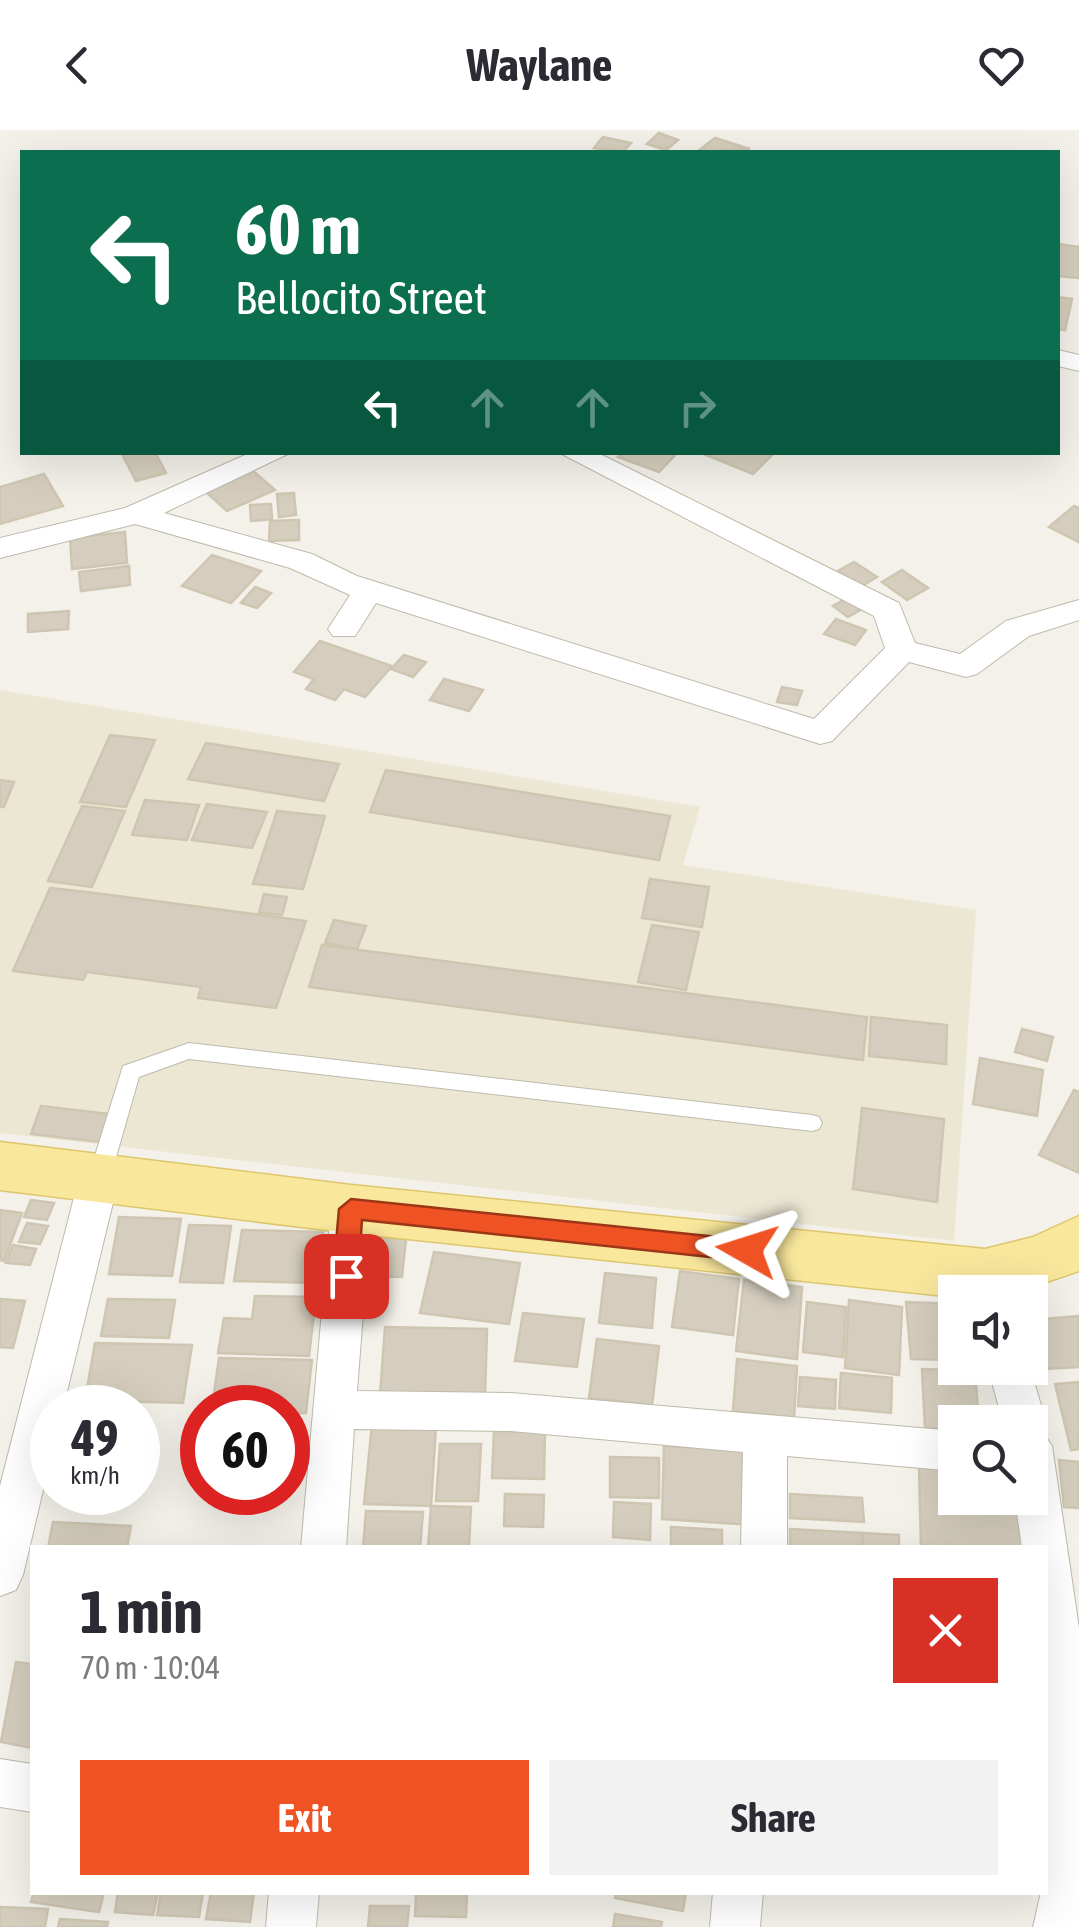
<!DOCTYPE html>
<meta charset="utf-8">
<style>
:root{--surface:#fff;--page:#f2f2f3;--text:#2b2b33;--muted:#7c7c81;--accent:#f05323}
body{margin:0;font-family:"Asap Condensed",sans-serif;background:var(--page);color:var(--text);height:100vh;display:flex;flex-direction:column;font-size:38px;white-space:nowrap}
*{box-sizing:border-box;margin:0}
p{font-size:32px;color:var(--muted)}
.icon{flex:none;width:55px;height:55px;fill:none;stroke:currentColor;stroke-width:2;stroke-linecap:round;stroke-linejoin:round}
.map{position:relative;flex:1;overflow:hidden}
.panel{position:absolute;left:30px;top:1415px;width:1018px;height:350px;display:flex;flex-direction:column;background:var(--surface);border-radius:0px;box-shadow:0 10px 40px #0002}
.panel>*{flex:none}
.banner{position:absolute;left:20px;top:20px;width:1040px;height:305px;border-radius:0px;box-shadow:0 10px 40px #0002;background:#0b6e4f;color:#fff;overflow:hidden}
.tools{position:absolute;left:938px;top:1145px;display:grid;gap:20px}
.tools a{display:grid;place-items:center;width:110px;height:110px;border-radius:0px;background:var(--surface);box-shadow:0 10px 40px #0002;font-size:50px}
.speed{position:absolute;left:30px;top:1255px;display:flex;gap:20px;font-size:50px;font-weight:700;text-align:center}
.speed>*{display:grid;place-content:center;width:130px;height:130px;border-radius:50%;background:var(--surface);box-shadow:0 10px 40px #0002;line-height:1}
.speed small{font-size:25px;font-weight:400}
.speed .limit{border:15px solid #d22;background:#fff;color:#111}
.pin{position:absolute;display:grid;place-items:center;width:85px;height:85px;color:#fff;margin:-42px;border-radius:20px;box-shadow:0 5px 15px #0006}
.me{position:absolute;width:110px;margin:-55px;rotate:276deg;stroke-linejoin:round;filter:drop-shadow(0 0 8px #0008)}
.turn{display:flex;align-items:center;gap:35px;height:210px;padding:0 50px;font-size:45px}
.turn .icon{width:130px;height:130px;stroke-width:2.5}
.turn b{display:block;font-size:70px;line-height:85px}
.lanes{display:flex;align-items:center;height:95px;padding:0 50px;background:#0003;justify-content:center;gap:50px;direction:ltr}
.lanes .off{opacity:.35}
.round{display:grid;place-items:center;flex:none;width:105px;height:105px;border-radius:0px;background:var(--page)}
.overview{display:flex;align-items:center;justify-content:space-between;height:170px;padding:0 50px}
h1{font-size:60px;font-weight:700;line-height:75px}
.cta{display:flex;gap:20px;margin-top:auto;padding:20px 50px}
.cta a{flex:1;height:115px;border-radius:0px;background:var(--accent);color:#fff;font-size:40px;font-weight:700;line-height:115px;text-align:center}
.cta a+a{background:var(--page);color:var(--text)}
header{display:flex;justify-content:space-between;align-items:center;height:130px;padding:0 50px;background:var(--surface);font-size:45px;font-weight:700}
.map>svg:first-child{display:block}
.education{fill:#ece7d3}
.building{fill:#d5cebe;stroke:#cfc6b2;stroke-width:2.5}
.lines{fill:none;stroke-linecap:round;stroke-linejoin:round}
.service-casing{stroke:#bfbaab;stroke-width:2}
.minor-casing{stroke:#bfbaab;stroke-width:2}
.primary-casing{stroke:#dec66c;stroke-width:3}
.service{fill:#fff;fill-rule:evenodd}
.minor{fill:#fff;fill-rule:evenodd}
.primary{fill:#f9e79c;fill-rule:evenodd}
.route{fill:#f05323;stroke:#9c3617;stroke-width:2.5}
</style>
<header><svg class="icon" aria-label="back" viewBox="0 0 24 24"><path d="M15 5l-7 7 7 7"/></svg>Waylane<svg class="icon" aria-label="heart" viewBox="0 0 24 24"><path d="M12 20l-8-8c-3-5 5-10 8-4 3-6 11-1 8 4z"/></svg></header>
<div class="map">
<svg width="1079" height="1797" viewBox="0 0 1079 1797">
<rect width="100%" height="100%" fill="#f3f1e9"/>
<polygon class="education" points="0,560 700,677 683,735 976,780 954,1111 0,1003"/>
<g class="building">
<polygon points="659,3 678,10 666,20 647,14"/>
<polygon points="603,7 631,13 623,22 594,18"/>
<polygon points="715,8 750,19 697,22"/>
<polygon points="1058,114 1079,117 1079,148 1058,146"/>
<polygon points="1058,167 1072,169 1065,200 1058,199"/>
<polygon points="121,322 155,322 166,343 136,351"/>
<polygon points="623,322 678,322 659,342 618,327"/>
<polygon points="699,322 775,322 753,344"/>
<polygon points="253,341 275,360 227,381 206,362"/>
<polygon points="44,344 63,376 0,394 0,357"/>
<polygon points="294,363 296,385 279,387 277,364"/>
<polygon points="271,374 272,389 251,391 250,375"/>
<polygon points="1074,376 1079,378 1079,412 1049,397"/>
<polygon points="299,390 299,410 269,411 270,391"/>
<polygon points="125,402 127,433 72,439 70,408"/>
<polygon points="212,425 261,441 231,473 182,456"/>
<polygon points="854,432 877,447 860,457 838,441"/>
<polygon points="129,436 130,455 81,461 79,442"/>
<polygon points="902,440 928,458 907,470 882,452"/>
<polygon points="255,457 271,463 257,478 241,473"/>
<polygon points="847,468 862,479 848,487 833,476"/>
<polygon points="69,481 68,499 28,502 28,484"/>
<polygon points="836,489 866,500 855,515 824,504"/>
<polygon points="320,511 392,536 365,567 344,559 335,570 306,559 314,549 294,542"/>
<polygon points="404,525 426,532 413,547 391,539"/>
<polygon points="444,549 483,560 469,581 430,570"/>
<polygon points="782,557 802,561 797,575 777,572"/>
<polygon points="110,605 155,610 126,677 80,672"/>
<polygon points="206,613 339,634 324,671 188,649"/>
<polygon points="386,640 670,686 659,730 370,682"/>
<polygon points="0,650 14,652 4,677 0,677"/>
<polygon points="145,670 199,675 187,710 132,705"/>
<polygon points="207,674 267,682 252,718 192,710"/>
<polygon points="82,676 125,681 92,757 48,751"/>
<polygon points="277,681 325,686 303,759 253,754"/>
<polygon points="650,749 709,757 702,797 642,788"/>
<polygon points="50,758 95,763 306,791 276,878 198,868 201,857 87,842 83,850 13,841"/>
<polygon points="264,764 287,767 282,785 259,783"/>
<polygon points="334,790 366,796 357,819 325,813"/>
<polygon points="652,795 699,802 686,860 638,852"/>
<polygon points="322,815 867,887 863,930 309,857"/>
<polygon points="871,887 947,895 946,934 869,926"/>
<polygon points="1022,899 1053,907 1047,931 1015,922"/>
<polygon points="980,928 1043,940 1037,986 973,974"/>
<polygon points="1074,960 1079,962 1079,1043 1039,1025"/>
<polygon points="41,976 110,984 100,1012 31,1004"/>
<polygon points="862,978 944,989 937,1072 853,1059"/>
<polygon points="31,1070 54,1073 47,1090 24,1087"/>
<polygon points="0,1080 22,1083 4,1131 0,1130"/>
<polygon points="119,1087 181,1089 172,1146 109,1144"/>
<polygon points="27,1093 48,1096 40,1114 19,1112"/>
<polygon points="189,1095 231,1096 223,1153 180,1152"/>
<polygon points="242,1100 323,1102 318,1153 234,1151"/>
<polygon points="373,1108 406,1109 402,1147 368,1146"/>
<polygon points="13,1115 36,1119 30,1135 6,1133"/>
<polygon points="434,1122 520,1133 509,1194 420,1183"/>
<polygon points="680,1141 739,1149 733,1205 672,1197"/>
<polygon points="605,1143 656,1148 652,1198 599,1193"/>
<polygon points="744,1150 802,1157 797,1229 736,1221"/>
<polygon points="255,1166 316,1167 309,1226 218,1223 224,1188 252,1189"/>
<polygon points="0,1169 25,1171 13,1218 0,1217"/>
<polygon points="108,1169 175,1170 169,1208 101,1206"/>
<polygon points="849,1170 902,1177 899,1245 845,1238"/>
<polygon points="807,1172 846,1177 843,1227 803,1222"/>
<polygon points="906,1172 955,1174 955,1230 911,1229"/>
<polygon points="523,1183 584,1189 577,1237 515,1231"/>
<polygon points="1079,1186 1079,1237 1044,1239 1031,1190"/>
<polygon points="385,1197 487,1199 485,1266 380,1265"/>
<polygon points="597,1209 659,1216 652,1275 589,1268"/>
<polygon points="95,1213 192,1215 183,1273 85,1270"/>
<polygon points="219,1228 312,1230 306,1283 288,1283 288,1278 212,1278"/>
<polygon points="737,1229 797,1236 794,1288 733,1281"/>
<polygon points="922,1239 975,1241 979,1292 955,1292 955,1299 925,1298"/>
<polygon points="841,1243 892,1248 891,1283 839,1278"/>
<polygon points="800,1247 836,1250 835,1279 798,1276"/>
<polygon points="1079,1252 1079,1319 1071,1320 1055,1254"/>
<polygon points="372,1295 436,1296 431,1376 364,1374"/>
<polygon points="494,1301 545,1302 544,1349 492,1348"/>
<polygon points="440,1314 481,1314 478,1371 436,1371"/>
<polygon points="664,1316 755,1321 754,1395 662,1389"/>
<polygon points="610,1327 659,1328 659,1368 610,1367"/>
<polygon points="1059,1330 1079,1332 1079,1378 1064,1377"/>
<polygon points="919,1337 955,1341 955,1368 1029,1368 1032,1418 921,1417"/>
<polygon points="505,1364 544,1365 543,1397 504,1396"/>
<polygon points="790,1364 862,1368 864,1392 790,1388"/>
<polygon points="614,1372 651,1374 650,1410 613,1407"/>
<polygon points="431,1376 471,1377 469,1418 428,1418"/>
<polygon points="366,1381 423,1382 420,1418 363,1418"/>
<polygon points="53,1392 131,1396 127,1418 48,1418"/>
<polygon points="671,1397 722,1400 722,1418 671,1418"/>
<polygon points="790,1399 862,1403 863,1418 790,1418"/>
<polygon points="862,1403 899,1405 899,1418 863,1418"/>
<polygon points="16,1532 32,1534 32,1618 1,1612"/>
<polygon points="34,1762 104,1762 99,1782 31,1772"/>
<polygon points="118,1762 158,1762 153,1785 115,1782"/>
<polygon points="161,1762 203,1762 199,1787 157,1785"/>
<polygon points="211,1762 254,1762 250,1792 206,1789"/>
<polygon points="416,1762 467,1762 466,1787 415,1786"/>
<polygon points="616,1762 686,1762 683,1781 615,1768"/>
<polygon points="370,1776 409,1776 407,1797 368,1797"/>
<polygon points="0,1777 48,1779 45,1797 0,1797"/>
<polygon points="615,1784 662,1792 661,1797 613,1797"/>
<polygon points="60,1789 108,1792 107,1797 58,1797"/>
</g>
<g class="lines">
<g class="service-casing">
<polygon id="service" points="189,913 812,985 819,987 822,993 819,999 812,1001 189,929 139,947 110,1048 106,1054 99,1057 92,1054 88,1048 123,936"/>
</g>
<g class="minor-casing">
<g id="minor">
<polygon points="1058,220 1079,225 1079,241 1058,236"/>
<polygon points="252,322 292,322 164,383 312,424 357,446 814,589 885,518 874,486 558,322 596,322 899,473 915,513 960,524 1006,491 1079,470 1079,490 1029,506 977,544 966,547 909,532 832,611 820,614 376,473 355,506 333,506 328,499 350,465 290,438 135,394 0,428 0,408 125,378"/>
<polygon points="99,1032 113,1036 119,1048 63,1278 52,1278 52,1322 23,1445 16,1460 0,1466 0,1356 79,1048 85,1036"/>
<polygon points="351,1062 365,1067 371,1079 357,1261 511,1263 955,1301 955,1341 787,1326 787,1418 741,1418 743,1322 511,1301 354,1299 346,1418 301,1418 331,1079 337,1067"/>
<polygon points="988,1238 1030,1238 1046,1292 1042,1301 1052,1316 1079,1498 1079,1797 1033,1797 1041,1762 1045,1762 1045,1418 1022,1418 1015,1368 1030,1368 1030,1292 1003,1292"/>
<polygon points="0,1629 32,1634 32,1682 0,1677"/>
<polygon points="269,1762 319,1762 316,1797 266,1797"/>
<polygon points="713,1762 763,1762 760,1797 710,1797"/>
</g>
</g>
<g class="primary-casing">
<polygon id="primary" points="0,1012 351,1055 985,1119 1033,1107 1079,1086 1079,1141 1017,1162 955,1162 955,1167 351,1103 0,1060"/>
</g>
<use href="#service" class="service"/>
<use href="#minor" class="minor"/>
<use href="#primary" class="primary"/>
</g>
<polygon class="route" points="351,1069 747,1110 760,1120 747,1131 362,1090 358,1146 346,1156 333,1146 339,1079"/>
</svg>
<div class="tools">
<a><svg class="icon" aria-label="sound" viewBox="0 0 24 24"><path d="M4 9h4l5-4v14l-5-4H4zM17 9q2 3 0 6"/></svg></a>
<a><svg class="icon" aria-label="search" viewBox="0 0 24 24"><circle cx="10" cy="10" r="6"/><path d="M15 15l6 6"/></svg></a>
</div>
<div class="speed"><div>49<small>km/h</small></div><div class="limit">60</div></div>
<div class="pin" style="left:346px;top:1146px;background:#d93025"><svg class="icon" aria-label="arrive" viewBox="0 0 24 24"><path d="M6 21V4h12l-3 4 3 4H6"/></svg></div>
<svg class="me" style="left:747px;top:1120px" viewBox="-20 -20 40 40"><path d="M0-17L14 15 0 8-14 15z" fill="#f05323" stroke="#fff" stroke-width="4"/></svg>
<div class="banner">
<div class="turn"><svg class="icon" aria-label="left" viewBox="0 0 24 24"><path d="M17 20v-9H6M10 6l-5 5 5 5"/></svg><div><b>60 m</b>Bellocito Street</div></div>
<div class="lanes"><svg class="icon" aria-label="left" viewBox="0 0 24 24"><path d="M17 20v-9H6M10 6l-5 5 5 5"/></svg><svg class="icon off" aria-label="ahead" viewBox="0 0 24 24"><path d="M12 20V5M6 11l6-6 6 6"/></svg><svg class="icon off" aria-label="ahead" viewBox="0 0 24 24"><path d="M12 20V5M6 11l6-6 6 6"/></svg><svg class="icon off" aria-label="right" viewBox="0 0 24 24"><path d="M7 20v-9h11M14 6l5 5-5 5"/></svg></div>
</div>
<section class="panel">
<div class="overview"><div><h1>1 min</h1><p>70 m · 10:04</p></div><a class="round" style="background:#d93025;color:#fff"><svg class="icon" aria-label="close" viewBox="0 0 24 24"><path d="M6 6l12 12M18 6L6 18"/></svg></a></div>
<div class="cta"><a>Exit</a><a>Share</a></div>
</section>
</div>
